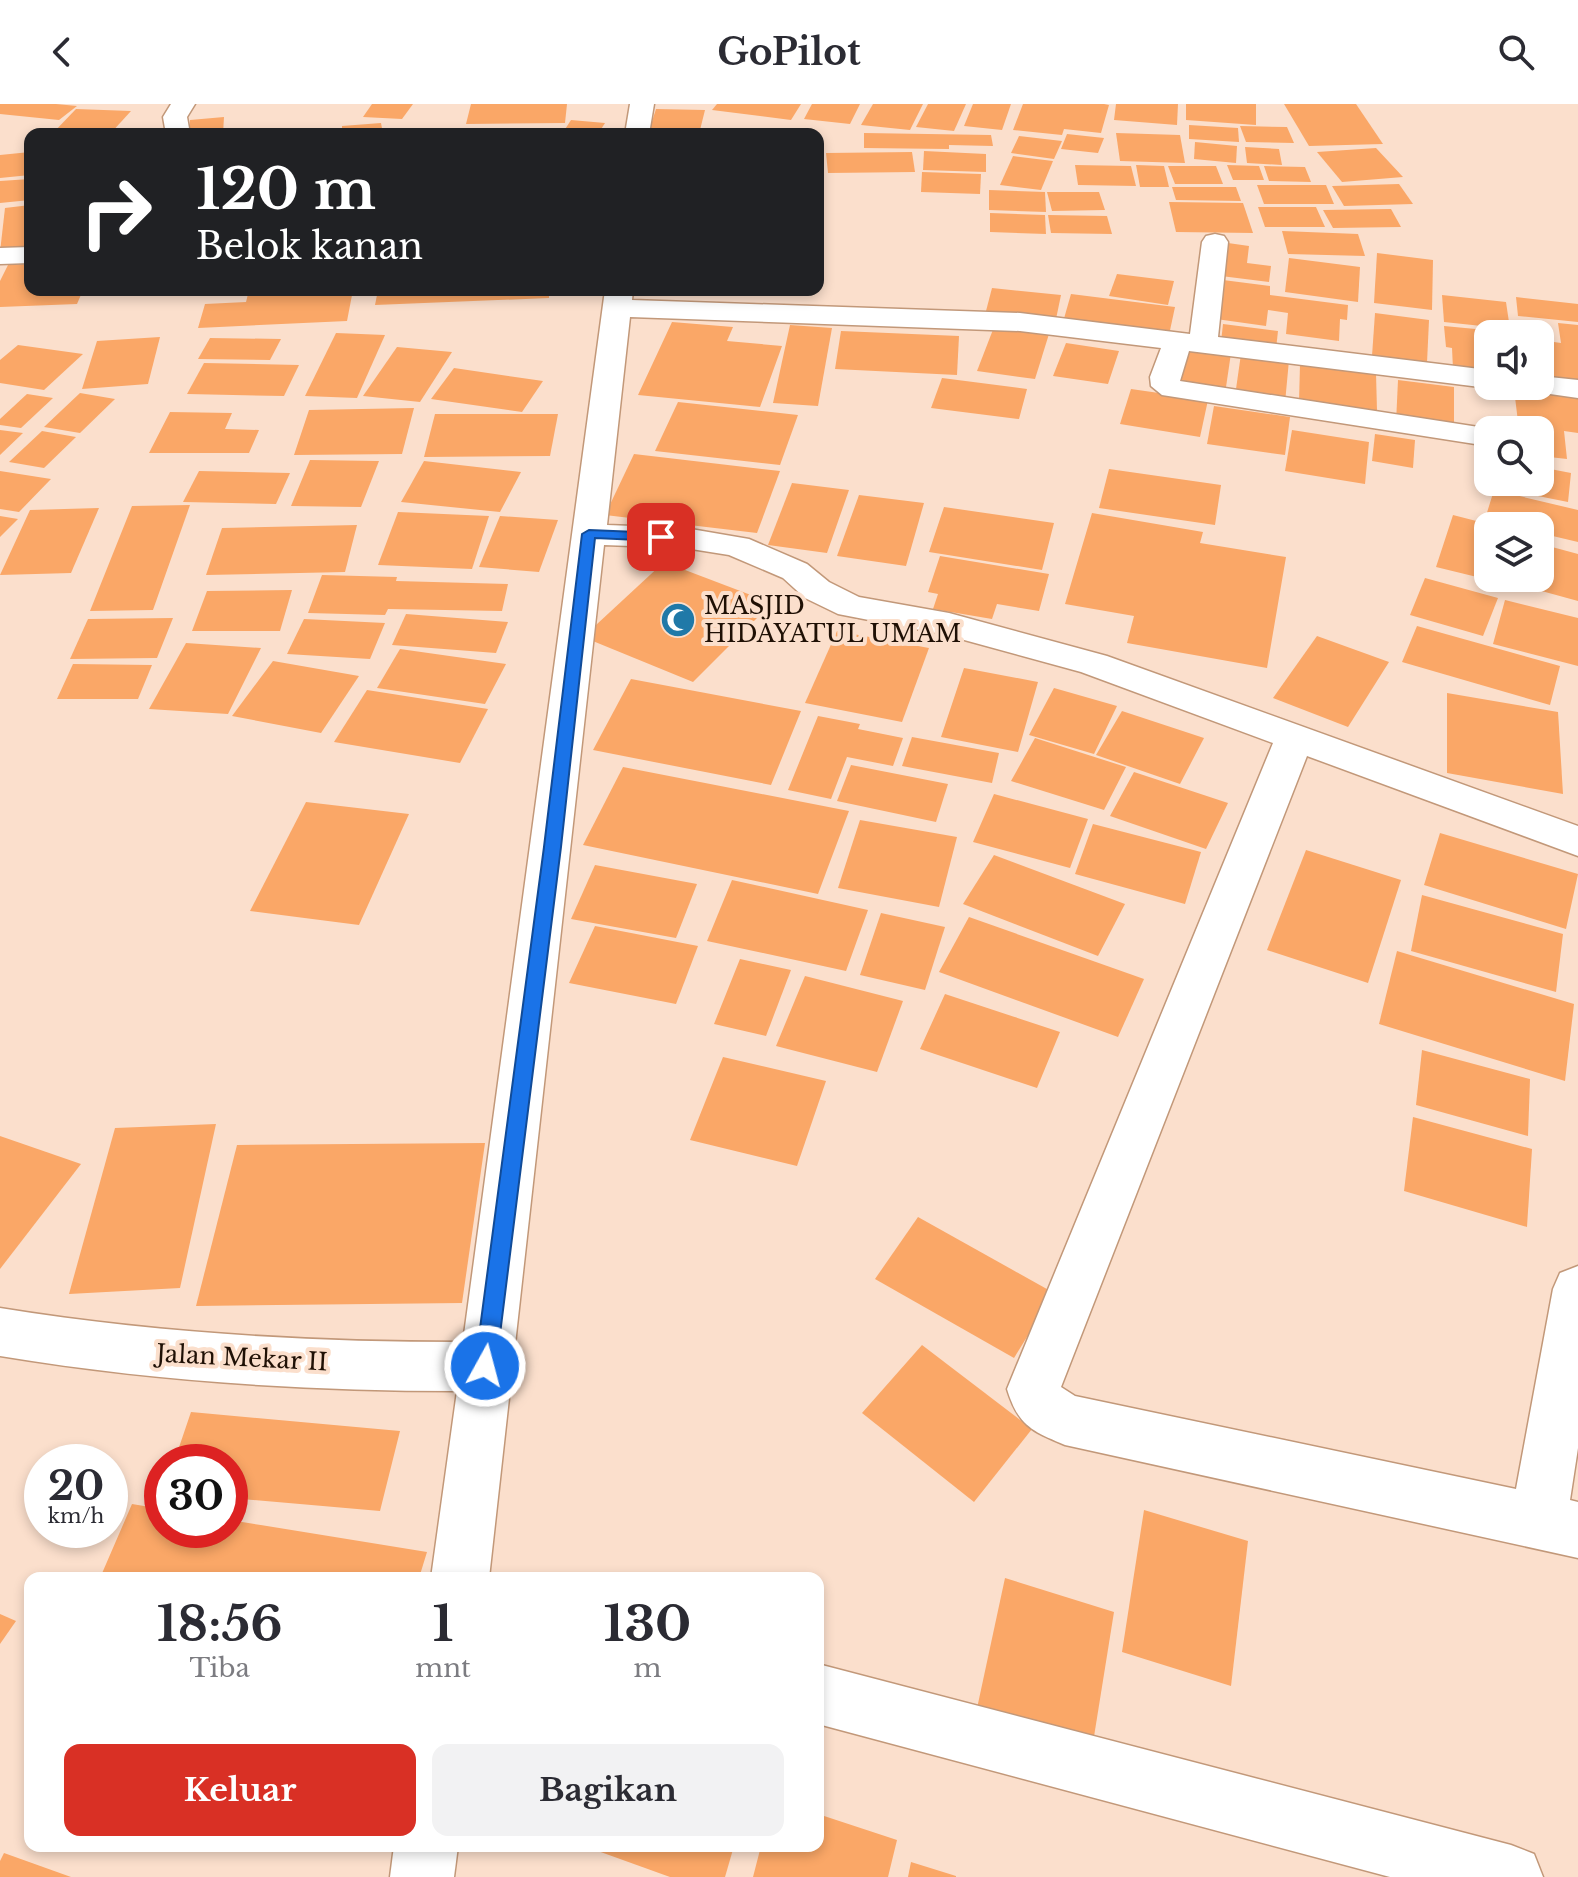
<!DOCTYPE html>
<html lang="id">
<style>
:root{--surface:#fff;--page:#f2f2f3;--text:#2b2b33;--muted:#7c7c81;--accent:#d93025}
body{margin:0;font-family:"Libre Baskerville",serif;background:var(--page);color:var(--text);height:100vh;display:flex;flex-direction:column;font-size:30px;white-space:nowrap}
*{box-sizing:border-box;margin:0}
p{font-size:26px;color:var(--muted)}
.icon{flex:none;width:44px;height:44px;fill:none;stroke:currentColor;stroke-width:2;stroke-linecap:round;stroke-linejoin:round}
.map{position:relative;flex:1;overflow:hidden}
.panel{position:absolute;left:24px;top:1468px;width:800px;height:280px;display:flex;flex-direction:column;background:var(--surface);border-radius:16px;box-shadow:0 4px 12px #0003}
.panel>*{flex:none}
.hud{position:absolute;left:24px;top:24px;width:800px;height:168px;border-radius:16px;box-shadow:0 4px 12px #0003;background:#202124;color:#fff;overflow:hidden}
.buttons{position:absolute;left:1474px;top:216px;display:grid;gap:16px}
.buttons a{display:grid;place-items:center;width:80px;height:80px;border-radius:16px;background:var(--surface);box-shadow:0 4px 12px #0003;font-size:40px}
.speed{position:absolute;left:24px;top:1340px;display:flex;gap:16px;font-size:40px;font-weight:700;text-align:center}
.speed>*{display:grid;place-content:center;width:104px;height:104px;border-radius:50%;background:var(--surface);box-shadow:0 4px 12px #0003;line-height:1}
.speed small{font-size:20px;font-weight:400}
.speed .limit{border:12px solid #d22;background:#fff;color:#111}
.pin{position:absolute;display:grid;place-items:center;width:68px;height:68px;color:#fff;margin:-34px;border-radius:16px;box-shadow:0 4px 12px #0006}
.me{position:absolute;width:88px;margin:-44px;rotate:7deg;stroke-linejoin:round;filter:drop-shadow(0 0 6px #0008)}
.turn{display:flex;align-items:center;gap:28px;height:168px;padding:0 40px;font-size:36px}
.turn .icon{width:104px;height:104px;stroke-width:2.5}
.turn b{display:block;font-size:56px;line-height:68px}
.eta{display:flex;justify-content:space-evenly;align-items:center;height:136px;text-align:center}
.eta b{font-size:48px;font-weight:700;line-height:56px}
.primary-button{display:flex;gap:16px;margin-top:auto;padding:16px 40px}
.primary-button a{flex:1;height:92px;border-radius:16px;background:var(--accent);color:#fff;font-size:32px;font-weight:700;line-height:92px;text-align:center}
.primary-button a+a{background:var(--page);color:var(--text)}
header{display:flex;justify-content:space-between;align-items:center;height:104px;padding:0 40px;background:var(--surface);font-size:36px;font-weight:700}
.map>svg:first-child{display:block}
.building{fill:#faa767}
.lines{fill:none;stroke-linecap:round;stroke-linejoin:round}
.street-casing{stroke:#c29879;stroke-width:3}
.street{fill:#fff;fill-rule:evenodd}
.route{fill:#1a73e8;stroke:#114b97;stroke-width:2}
.labels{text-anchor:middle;stroke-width:8;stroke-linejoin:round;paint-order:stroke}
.poi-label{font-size:24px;fill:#1f1005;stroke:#fbdfcc;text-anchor:start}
.street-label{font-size:24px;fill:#1f1005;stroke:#fbdfcc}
</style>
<header><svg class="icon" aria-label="back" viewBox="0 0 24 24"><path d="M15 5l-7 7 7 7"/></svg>GoPilot<svg class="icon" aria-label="search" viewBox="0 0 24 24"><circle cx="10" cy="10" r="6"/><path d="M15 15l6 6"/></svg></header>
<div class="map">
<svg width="1578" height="1773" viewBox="0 0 1578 1773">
<rect width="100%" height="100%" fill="#fbdfcc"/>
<g class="building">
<polygon points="0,0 56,0 77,2 59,16 0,10"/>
<polygon points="372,0 413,0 402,15 363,13"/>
<polygon points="471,0 567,0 565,19 466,20"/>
<polygon points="717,0 801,0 791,16 712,6"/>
<polygon points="812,0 860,0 850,20 804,15"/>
<polygon points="873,0 923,0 910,26 861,21"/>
<polygon points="928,0 966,0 954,27 916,23"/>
<polygon points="973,0 1011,0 1002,26 964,22"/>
<polygon points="1023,0 1104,0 1109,1 1101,29 1064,25 1062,31 1013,26"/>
<polygon points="1116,0 1178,0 1177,21 1114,16"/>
<polygon points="1186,0 1256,0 1256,21 1186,16"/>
<polygon points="1284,0 1356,0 1383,40 1309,42"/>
<polygon points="76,5 131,7 110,30 52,30"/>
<polygon points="656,5 705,6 699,30 648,30"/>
<polygon points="224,13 223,30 189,30 190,16"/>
<polygon points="571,16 605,19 598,30 562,30"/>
<polygon points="381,19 383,30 342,30 342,22"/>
<polygon points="1189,21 1238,24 1239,38 1189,35"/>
<polygon points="1240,22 1287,23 1294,39 1246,38"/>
<polygon points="864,29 991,31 993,42 949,41 949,45 864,44"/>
<polygon points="1116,29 1180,31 1185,59 1120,57"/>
<polygon points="1067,30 1104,34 1098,49 1061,45"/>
<polygon points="1019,32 1062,37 1054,55 1011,49"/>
<polygon points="1195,38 1237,42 1236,59 1194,55"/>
<polygon points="1245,43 1279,45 1282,61 1247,59"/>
<polygon points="1376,44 1403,73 1342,78 1317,48"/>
<polygon points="924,47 986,50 986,68 923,66"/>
<polygon points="30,48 30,71 0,74 0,51"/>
<polygon points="912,48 915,68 828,69 826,49"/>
<polygon points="1013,52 1053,57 1041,86 1000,81"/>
<polygon points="1075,61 1131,62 1136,82 1078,81"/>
<polygon points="1136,61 1164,62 1169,83 1140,83"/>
<polygon points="1227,61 1259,62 1264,76 1233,76"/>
<polygon points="1168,62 1216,62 1223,80 1175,80"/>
<polygon points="1264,62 1305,63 1311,78 1269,77"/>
<polygon points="922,68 981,70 980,90 921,88"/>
<polygon points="30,75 30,96 0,99 0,77"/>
<polygon points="1399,80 1413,100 1344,102 1332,82"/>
<polygon points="1257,81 1326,81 1334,100 1264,100"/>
<polygon points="1172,83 1236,83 1241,97 1176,96"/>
<polygon points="989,86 1045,88 1046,108 989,106"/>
<polygon points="1047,88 1099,88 1105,106 1052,107"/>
<polygon points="1169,98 1243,99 1253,129 1176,128"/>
<polygon points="30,101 30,145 0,148 5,104"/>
<polygon points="1258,103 1316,103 1325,123 1265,123"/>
<polygon points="1391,105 1401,123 1333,124 1323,106"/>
<polygon points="990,109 1045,111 1046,130 990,128"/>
<polygon points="1048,111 1107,112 1112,130 1051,129"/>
<polygon points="1282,127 1358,130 1365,152 1288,150"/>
<polygon points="1228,139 1249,142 1247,159 1271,162 1269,178 1221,172"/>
<polygon points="1377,149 1433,156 1432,206 1374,199"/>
<polygon points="1289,154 1360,163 1358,198 1285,188"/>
<polygon points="30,160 30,186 83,186 77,200 0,203 0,177 8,161"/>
<polygon points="1117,170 1174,177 1168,201 1109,192"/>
<polygon points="1223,176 1270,182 1270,191 1348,201 1347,216 1340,215 1339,237 1286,230 1288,209 1268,206 1266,222 1216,215"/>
<polygon points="992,184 1061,191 1056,215 986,207"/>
<polygon points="249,186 353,186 347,217 198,224 205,200 246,198"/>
<polygon points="378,186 549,186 549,194 375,201"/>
<polygon points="1071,190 1175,203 1169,231 1063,218"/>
<polygon points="1442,191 1506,198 1510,225 1444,218"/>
<polygon points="1516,193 1578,200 1578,218 1518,212"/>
<polygon points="1375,209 1429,216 1427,259 1372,252"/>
<polygon points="672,218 733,223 727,237 782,242 760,303 638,291"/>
<polygon points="1558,219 1578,221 1578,280 1541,275 1540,236 1561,239"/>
<polygon points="1223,220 1278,227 1276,245 1221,238"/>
<polygon points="790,221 832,224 818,302 773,299"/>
<polygon points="1444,222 1507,228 1488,230 1488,269 1453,265 1452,244 1446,243"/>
<polygon points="994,223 1049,230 1035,275 977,267"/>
<polygon points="841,227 959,232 957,271 835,265"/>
<polygon points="336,229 385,231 357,294 305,292"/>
<polygon points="160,233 148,280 82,285 97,237"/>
<polygon points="210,234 281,235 270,256 198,255"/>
<polygon points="1066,239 1119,247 1108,280 1053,272"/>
<polygon points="18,241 83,250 44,286 0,279 0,256"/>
<polygon points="397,243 452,248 420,298 363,292"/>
<polygon points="1184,243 1231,249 1225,290 1176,284"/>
<polygon points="1241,250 1289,256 1285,299 1235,292"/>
<polygon points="204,259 299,261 284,292 187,290"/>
<polygon points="1300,261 1376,269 1377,307 1299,298"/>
<polygon points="454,264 543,277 522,308 431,295"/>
<polygon points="942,274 1027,285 1019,315 931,304"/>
<polygon points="1398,276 1454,283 1454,326 1396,319"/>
<polygon points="1131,285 1208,296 1200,333 1120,320"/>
<polygon points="1514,285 1578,293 1578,329 1564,327 1567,355 1540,352 1540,326 1519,326"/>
<polygon points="80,289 115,295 80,329 44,323"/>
<polygon points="27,290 53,294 21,324 0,321 0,315"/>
<polygon points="678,298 798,311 780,361 655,347"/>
<polygon points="1214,302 1290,313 1285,351 1207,340"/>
<polygon points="414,304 402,350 294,351 309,306"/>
<polygon points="170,308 232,309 225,325 259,326 249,349 149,349"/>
<polygon points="435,310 558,310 550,352 424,353"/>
<polygon points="0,326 23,329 0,351"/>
<polygon points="1292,326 1369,338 1365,380 1285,367"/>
<polygon points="42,327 76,333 44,364 9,358"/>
<polygon points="1375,330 1415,336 1413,364 1372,357"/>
<polygon points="634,350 780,367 757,429 605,411"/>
<polygon points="310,356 379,357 361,403 291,402"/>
<polygon points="424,357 521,368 500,408 401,398"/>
<polygon points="1540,363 1571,369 1568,398 1488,382 1488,378 1540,378"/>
<polygon points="1109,365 1221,381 1215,421 1099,404"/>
<polygon points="0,367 51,375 19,408 0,405"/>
<polygon points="199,367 290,369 276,400 183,398"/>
<polygon points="792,379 849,386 827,449 768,441"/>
<polygon points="1494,386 1578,406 1578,438 1540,429 1540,422 1512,422 1485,415"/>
<polygon points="859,391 924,399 906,462 837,452"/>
<polygon points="190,401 153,506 90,507 132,402"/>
<polygon points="944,403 1054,419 1042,466 929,448"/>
<polygon points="99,404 71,469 0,471 30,406"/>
<polygon points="398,408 489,412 472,465 378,461"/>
<polygon points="1092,409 1203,428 1200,439 1286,453 1267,564 1127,539 1134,512 1065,500"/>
<polygon points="1453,411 1488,420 1488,474 1521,474 1518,483 1436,463"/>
<polygon points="0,412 18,415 0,433"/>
<polygon points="500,412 558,416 539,468 479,463"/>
<polygon points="357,421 345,468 206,471 222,424"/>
<polygon points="1541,440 1578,450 1578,497 1527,483 1530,474 1540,474"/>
<polygon points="940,452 1049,470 1039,507 997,500 992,515 933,505 938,490 928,488"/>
<polygon points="664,458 772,499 693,578 583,533"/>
<polygon points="322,471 397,473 396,477 508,480 502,507 388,505 385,511 308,509"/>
<polygon points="1425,474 1498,494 1483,532 1410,511"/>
<polygon points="292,486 280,527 192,527 207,487"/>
<polygon points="1505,496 1578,514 1578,562 1493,540"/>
<polygon points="406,510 508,518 496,549 392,541"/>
<polygon points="173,514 157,554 70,555 88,515"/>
<polygon points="304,515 385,519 370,555 287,550"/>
<polygon points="1417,522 1560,562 1550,601 1402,558"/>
<polygon points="837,527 929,544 902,618 805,599"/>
<polygon points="1317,532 1389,558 1348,623 1273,594"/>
<polygon points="186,539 261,544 228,610 149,605"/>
<polygon points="400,545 506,560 485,600 377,584"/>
<polygon points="273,557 359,572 321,629 232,612"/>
<polygon points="73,560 152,561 138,595 57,595"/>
<polygon points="964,564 1038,578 1018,648 941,633"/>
<polygon points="631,575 801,607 771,681 593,646"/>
<polygon points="1054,584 1117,602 1094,650 1029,631"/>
<polygon points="367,586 488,605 460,659 334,638"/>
<polygon points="1447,589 1558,608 1563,690 1447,669"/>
<polygon points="1122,607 1204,634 1180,680 1096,651"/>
<polygon points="818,612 860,620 858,625 903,634 893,662 847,653 831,695 788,686"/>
<polygon points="912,633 999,649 992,679 902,662"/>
<polygon points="1035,634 1126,663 1104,706 1011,677"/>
<polygon points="851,661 948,680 936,718 837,697"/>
<polygon points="623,663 849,707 818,790 583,741"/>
<polygon points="1134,668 1228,699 1206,745 1110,712"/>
<polygon points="994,690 1088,715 1070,764 973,738"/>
<polygon points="306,698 409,710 359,821 250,807"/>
<polygon points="860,716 957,733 939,803 838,784"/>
<polygon points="1093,720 1201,748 1185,800 1075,770"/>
<polygon points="1440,729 1578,770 1566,825 1424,781"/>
<polygon points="1306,746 1401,776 1368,879 1267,846"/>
<polygon points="994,751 1125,800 1098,852 963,800"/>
<polygon points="595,761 697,780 676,834 571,815"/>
<polygon points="732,776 868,806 846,867 707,837"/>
<polygon points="1422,791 1563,830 1556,888 1411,847"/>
<polygon points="881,809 945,823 925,886 860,871"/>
<polygon points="969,813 1144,875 1118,933 939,868"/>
<polygon points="595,822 698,842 676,900 569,879"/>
<polygon points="1397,847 1574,900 1565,977 1379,920"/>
<polygon points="740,855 791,866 766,932 714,920"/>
<polygon points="805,872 903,897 877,968 776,942"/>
<polygon points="945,890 1060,928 1037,984 920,945"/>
<polygon points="1422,946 1530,975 1528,1032 1416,1001"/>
<polygon points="723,953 826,977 797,1062 690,1036"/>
<polygon points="1413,1013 1532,1045 1527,1123 1404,1087"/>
<polygon points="216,1020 180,1184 69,1190 115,1024"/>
<polygon points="0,1032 81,1060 0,1165"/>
<polygon points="485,1039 462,1199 196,1202 237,1041"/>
<polygon points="918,1113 1054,1189 1014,1254 875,1175"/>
<polygon points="922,1241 1032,1325 974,1398 862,1309"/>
<polygon points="191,1308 400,1327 380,1407 230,1394 230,1358 174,1358"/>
<polygon points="132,1400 162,1405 162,1426 230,1426 230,1416 427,1448 419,1474 100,1474"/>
<polygon points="1144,1406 1248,1437 1231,1582 1122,1548"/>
<polygon points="1005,1474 1114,1508 1092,1645 976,1609"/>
<polygon points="0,1510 16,1517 0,1540"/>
<polygon points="818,1710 897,1736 888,1773 753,1773 761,1742 818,1742"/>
<polygon points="584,1742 734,1742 725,1773 670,1773"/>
<polygon points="4,1749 71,1773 0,1773 0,1757"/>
<polygon points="911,1758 956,1772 956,1773 908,1773"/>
</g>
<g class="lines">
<g class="street-casing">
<g id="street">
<polygon points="171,0 195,0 187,13 190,30 166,30 163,13"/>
<polygon points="630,0 654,0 649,30 625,30"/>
<path d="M 1215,130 L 1224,132 L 1228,138 L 1218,233 L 1488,266 L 1488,282 L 1496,282 L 1488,284 L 1189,247 L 1180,277 L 1498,326 L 1488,326 L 1488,342 L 1162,291 L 1151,282 L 1150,273 L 1161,244 L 1020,227 L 630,213 L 607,421 L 685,424 L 749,435 L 807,460 L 829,478 L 859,493 L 949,509 L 1107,552 L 1578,722 L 1578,752 L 1307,652 L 1061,1283 L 1075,1292 L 1516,1385 L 1553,1185 L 1560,1169 L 1578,1162 L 1578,1344 L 1570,1396 L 1578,1398 L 1578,1454 L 1065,1341 C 1031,1327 1018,1321 1007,1285 L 1273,639 L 1081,568 L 946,531 L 838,510 L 805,494 L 783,474 L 729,451 L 685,444 L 604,441 L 489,1474 L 431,1474 L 457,1287 C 303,1287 151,1277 0,1252 L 0,1204 C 154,1229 308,1238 463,1238 L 605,186 L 633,186 L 632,196 L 1020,209 L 1190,230 L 1202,138 L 1206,132 Z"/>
<polygon points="30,143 30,159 0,160 0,144"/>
<polygon points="1540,272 1578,276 1578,294 1529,287 1526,282 1540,282"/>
<polygon points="818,1560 1511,1741 1534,1750 1543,1773 1390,1773 818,1620"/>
<polygon points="394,1742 458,1742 454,1773 390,1773"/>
</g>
</g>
<use href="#street" class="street"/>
</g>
<polygon class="route" points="589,426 661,429 668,433 661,437 595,434 561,743 496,1262 493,1269 485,1272 478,1269 475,1262 544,743 582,430"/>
<defs>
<g id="mosque-disc" transform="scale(1.8)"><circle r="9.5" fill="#2079a8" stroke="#fbdfcc"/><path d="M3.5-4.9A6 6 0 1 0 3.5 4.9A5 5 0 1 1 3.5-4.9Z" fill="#fff"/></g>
</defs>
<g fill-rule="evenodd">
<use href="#mosque-disc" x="678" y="516"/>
</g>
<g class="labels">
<g class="poi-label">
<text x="704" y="510">MASJID<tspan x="704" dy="28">HIDAYATUL UMAM</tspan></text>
</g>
<g class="street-label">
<text transform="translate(242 1254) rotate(3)" y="8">Jalan Mekar II</text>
</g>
</g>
</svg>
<div class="buttons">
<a><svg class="icon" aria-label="sound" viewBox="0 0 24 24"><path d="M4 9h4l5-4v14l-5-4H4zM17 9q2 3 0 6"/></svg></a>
<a><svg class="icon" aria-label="search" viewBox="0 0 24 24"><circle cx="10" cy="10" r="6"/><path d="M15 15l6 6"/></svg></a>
<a><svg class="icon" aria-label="layers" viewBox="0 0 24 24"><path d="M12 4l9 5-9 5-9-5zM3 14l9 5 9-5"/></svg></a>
</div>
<div class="speed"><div>20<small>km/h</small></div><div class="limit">30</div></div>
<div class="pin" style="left:661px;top:433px;background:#d93025"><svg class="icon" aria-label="arrive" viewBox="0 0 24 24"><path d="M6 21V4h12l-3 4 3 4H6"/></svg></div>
<svg class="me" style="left:485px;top:1262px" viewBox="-20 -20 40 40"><circle r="17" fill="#1a73e8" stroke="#fff" stroke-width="3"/><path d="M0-11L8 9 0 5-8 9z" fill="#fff"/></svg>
<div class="hud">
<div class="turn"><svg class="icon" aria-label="right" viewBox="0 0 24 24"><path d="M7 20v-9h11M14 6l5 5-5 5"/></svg><div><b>120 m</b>Belok kanan</div></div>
</div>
<section class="panel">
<div class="eta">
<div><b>18:56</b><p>Tiba</p></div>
<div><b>1</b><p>mnt</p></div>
<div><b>130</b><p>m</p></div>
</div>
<div class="primary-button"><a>Keluar</a><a>Bagikan</a></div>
</section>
</div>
